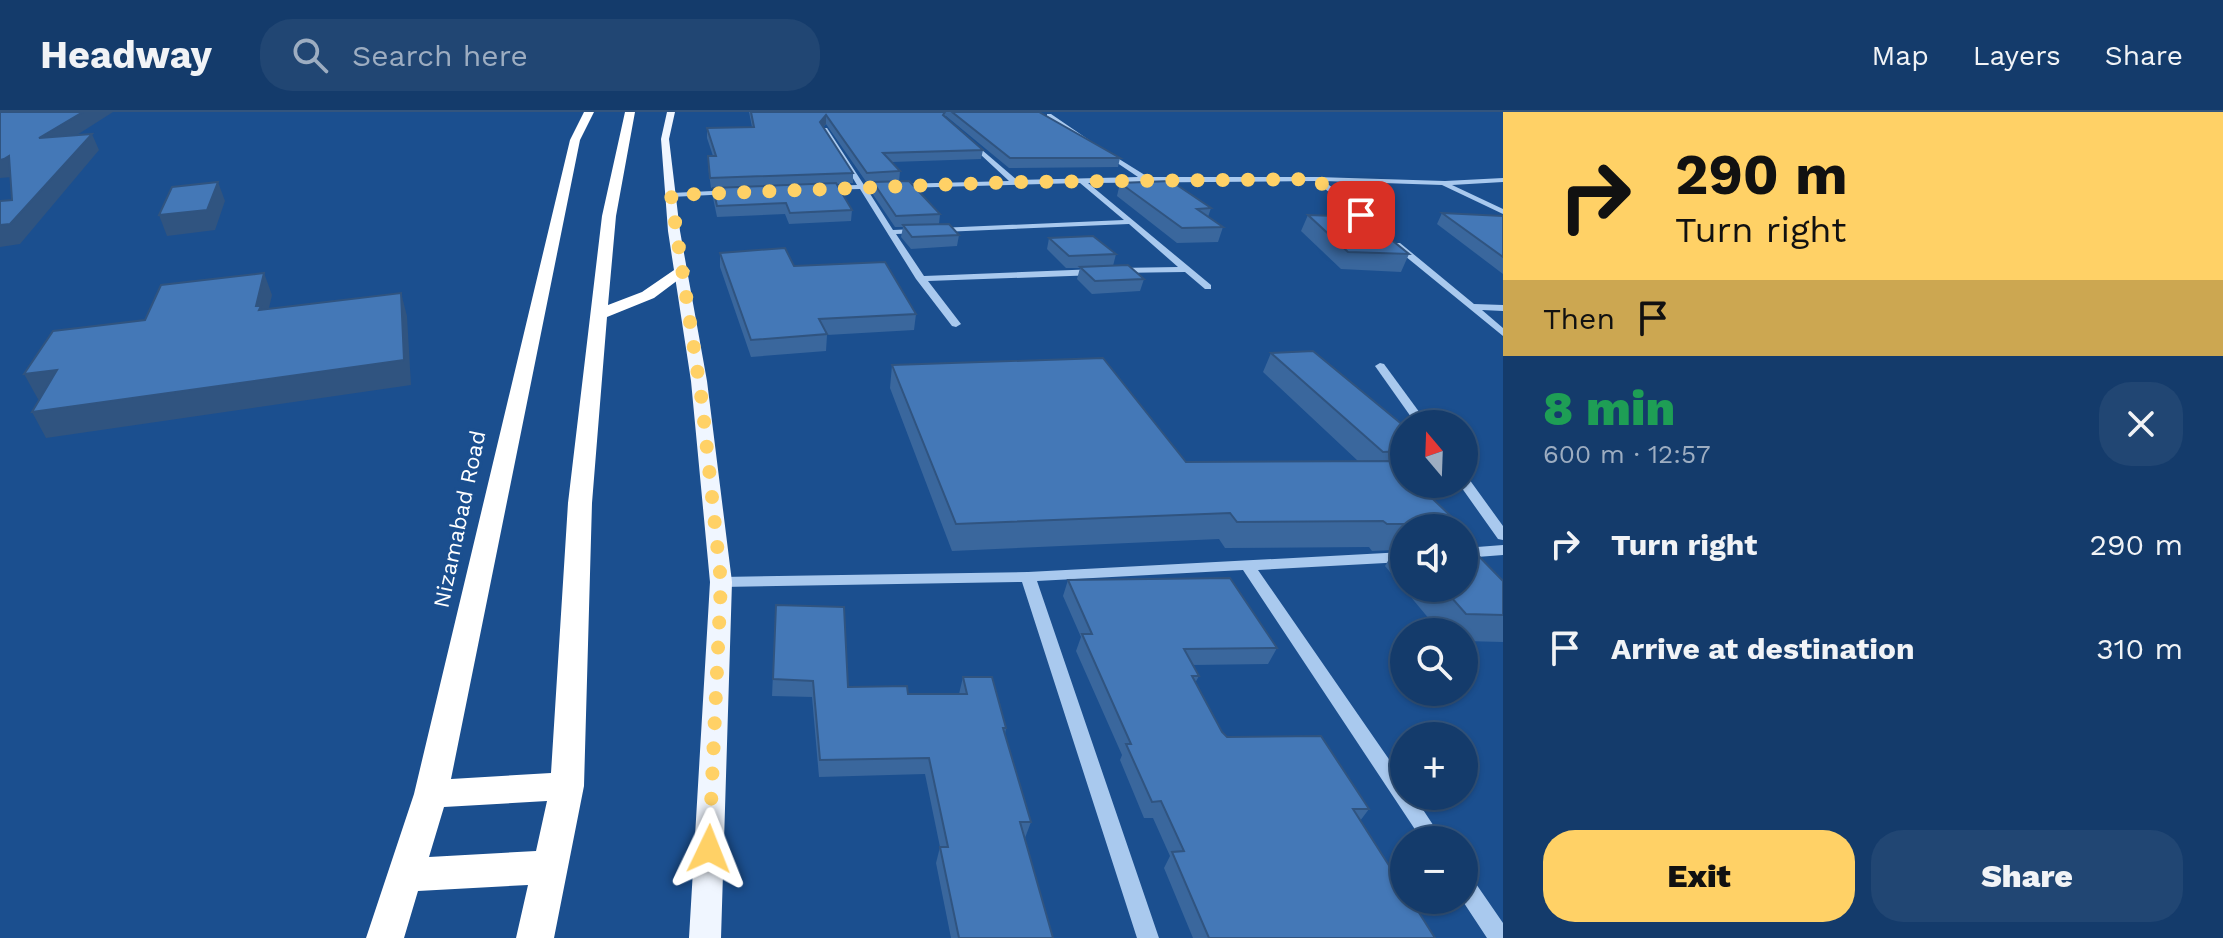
<!DOCTYPE html>
<meta charset="utf-8">
<style>
:root{--surface:#143b6b;--page:#214673;--text:#f1f3f6;--muted:#9dadc1;--line:#33557e;--accent:#ffd166}
body{margin:0;font-family:"Work Sans",sans-serif;background:var(--page);color:var(--text);height:100vh;display:flex;flex-direction:column;font-size:30px;white-space:nowrap}
*{box-sizing:border-box;margin:0}
p{font-size:26px;color:var(--muted)}
.icon{flex:none;width:44px;height:44px;fill:none;stroke:currentColor;stroke-width:2;stroke-linecap:round;stroke-linejoin:round}
.map{position:relative;flex:1;overflow:hidden}
.side{display:flex;flex-direction:column;background:var(--surface);width:720px}
.side>*{flex:none}
.guide{background:#ffd166;color:#111;overflow:hidden}
.needle{width:52px;rotate:341deg}
.buttons{position:absolute;left:1390px;top:298px;display:grid;gap:16px}
.buttons a{display:grid;place-items:center;width:88px;height:88px;border-radius:50%;background:var(--surface);box-shadow:0 2px 6px #0004,0 0 0 2px var(--line);font-size:40px}
.pin{position:absolute;display:grid;place-items:center;width:68px;height:68px;color:#fff;margin:-34px;border-radius:16px;box-shadow:0 4px 12px #0006}
.me{position:absolute;width:88px;margin:-44px;rotate:2deg;stroke-linejoin:round;filter:drop-shadow(0 0 6px #0008)}
.turn{display:flex;align-items:center;gap:28px;height:168px;padding:0 40px;font-size:36px}
.turn .icon{width:104px;height:104px;stroke-width:2.5}
.turn b{display:block;font-size:56px;line-height:68px}
.then{display:flex;align-items:center;height:76px;padding:0 40px;background:#0003;gap:16px;font-size:30px}
.round{display:grid;place-items:center;flex:none;width:84px;height:84px;border-radius:32px;background:var(--page)}
.headline{display:flex;align-items:center;justify-content:space-between;height:136px;padding:0 40px}
h1{font-size:48px;font-weight:800;line-height:60px;color:#1e9e55}
.cta{display:flex;gap:16px;margin-top:auto;padding:16px 40px}
.cta a{flex:1;height:92px;border-radius:32px;background:var(--accent);color:#111;font-size:32px;font-weight:800;line-height:92px;text-align:center}
.cta a+a{background:var(--page);color:var(--text)}
ul{padding:0;list-style:none}
li{display:flex;align-items:center;gap:24px;height:104px;padding:0 40px}
li div{flex:1}
li b{display:block;font-size:30px}
li em{font-style:normal}
header{display:flex;align-items:center;gap:48px;box-sizing:border-box;height:112px;padding:0 40px;background:var(--surface);border-bottom:2px solid var(--line)}
header strong{font-size:38px}
nav{display:flex;gap:44px;margin-inline-start:auto;font-size:28px}
.search{width:560px;height:72px;background:var(--page);display:flex;align-items:center;gap:20px;box-sizing:border-box;padding:0 28px;border-radius:32px;color:var(--muted);font-size:30px}
main{display:flex;flex:1;min-height:0}
.map>svg:first-child{display:block}
.lines{fill:none;stroke-linecap:round;stroke-linejoin:round}
.minor{fill:#a9c9ee;fill-rule:evenodd}
.major{fill:#f0f6ff;fill-rule:evenodd}
.highway{fill:#fff;fill-rule:evenodd}
.wall{fill:#3a679d}
.shaded-wall{fill:#305480}
.building{fill:#4478b7;stroke:#305480;stroke-width:2}
.route{stroke:#ffd166;stroke-width:14;stroke-dasharray:0 25.2}
.labels{text-anchor:middle;stroke-width:6;stroke-linejoin:round;paint-order:stroke}
.street-label{font-size:22px;fill:#fff;stroke:#1b4f8f}
</style>
<header>
<strong>Headway</strong>
<div class="search"><svg class="icon" aria-label="search" viewBox="0 0 24 24"><circle cx="10" cy="10" r="6"/><path d="M15 15l6 6"/></svg>Search here</div>
<nav><a>Map</a><a>Layers</a><a>Share</a></nav>
</header>
<main>
<div class="map">
<svg width="1503" height="826" viewBox="0 0 1503 826">
<rect width="100%" height="100%" fill="#1b4f8f"/>
<g class="lines">
<g class="minor">
<polygon points="1047,2 1051,2 1089,28 1084,29 1047,4"/>
<path d="M 823,16 L 827,16 L 864,73 L 1009,69 L 966,29 L 968,26 L 1017,68 L 1138,65 L 1101,40 L 1103,37 L 1148,65 L 1317,65 L 1445,69 L 1503,66 L 1503,70 L 1452,73 L 1503,97 L 1503,102 L 1442,73 L 1324,69 L 1381,115 L 1382,117 L 1378,119 L 1315,69 L 1088,71 L 1211,173 L 1211,177 L 1205,177 L 1185,160 L 1115,161 L 1114,159 L 1118,156 L 1178,155 L 1129,112 L 896,122 L 924,164 L 1097,157 L 1101,160 L 1097,163 L 928,169 L 961,212 L 956,215 L 952,214 L 916,167 L 860,77 L 822,78 L 818,76 L 822,74 L 857,73 ZM 1080,71 L 1124,108 L 893,118 L 867,77 Z"/>
<polygon points="733,78 734,80 730,82 671,85 667,83 671,81"/>
<polygon points="1394,131 1400,131 1474,192 1503,193 1503,199 1482,198 1503,216 1503,224 1394,135"/>
<polygon points="1380,251 1384,252 1428,312 1416,312 1375,254"/>
<polygon points="1464,366 1469,367 1503,414 1503,428 1498,427 1459,372 1464,372"/>
<polygon points="1503,433 1503,443 1464,446 1464,436"/>
<polygon points="1404,440 1404,450 1258,458 1404,669 1404,684 1414,684 1443,728 1422,728 1243,458 1037,469 1159,826 1137,826 1022,470 721,475 713,470 721,465 1028,460"/>
<polygon points="1464,763 1472,766 1503,811 1503,826 1487,826 1462,788 1464,788"/>
</g>
<polygon class="major" points="667,0 675,0 669,27 680,119 707,269 732,470 721,826 689,826 710,470 691,269 668,119 661,27"/>
<path class="highway" d="M 584,0 L 594,0 L 580,28 L 451,667 L 551,661 L 568,391 L 602,104 L 625,0 L 635,0 L 616,104 L 608,193 L 642,180 L 677,156 L 687,156 L 690,159 L 654,186 L 607,205 L 592,391 L 584,674 L 554,826 L 516,826 L 528,773 L 418,779 L 404,826 L 366,826 L 414,682 L 570,28 ZM 547,689 L 536,739 L 429,745 L 444,695 Z"/>
</g>
<g class="wall">
<polygon points="749,0 1039,0 1120,46 1118,55 1009,56 946,4 945,5 983,38 981,47 892,50 900,59 899,70 940,102 939,112 959,123 957,134 911,137 901,125 903,115 895,115 872,81 873,71 867,71 826,12 823,15 853,61 853,71 836,72 852,98 851,109 789,112 785,102 717,105 713,86 713,76 711,76 708,54 708,44 713,44 707,26 707,16 752,15"/>
<polygon points="1120,71 1211,96 1208,105 1223,115 1218,130 1177,131 1117,84"/>
<polygon points="1442,101 1503,104 1503,162 1437,112"/>
<polygon points="1308,103 1409,142 1401,160 1341,157 1301,119"/>
<polygon points="1049,126 1116,142 1113,154 1144,167 1140,179 1092,182 1077,167 1080,156 1066,156 1047,137"/>
<polygon points="720,141 794,154 916,202 914,218 827,223 826,239 751,245 720,155"/>
<polygon points="1271,241 1404,314 1404,372 1455,408 1451,416 1404,416 1404,476 1464,476 1503,469 1503,530 1464,529 1464,520 1440,520 1385,454 1394,438 1372,439 1369,435 1225,436 1219,427 952,439 890,276 892,253 1186,350 1358,349 1263,260"/>
<polygon points="1068,468 1277,536 1268,552 1193,553 1199,564 1195,571 1222,620 1227,625 1369,697 1360,709 1435,826 1193,826 1164,756 1170,744 1153,706 1144,706 1120,648 1122,643 1076,539 1081,525 1063,484"/>
<polygon points="776,493 848,575 908,582 959,582 963,565 1006,616 1005,622 1031,710 1025,726 1053,826 951,826 936,751 940,735 925,662 819,665 812,585 772,584"/>
</g>
<g class="shaded-wall">
<polygon points="83,0 113,0 47,42 39,26"/>
<polygon points="826,3 826,12 819,19 820,10"/>
<polygon points="92,22 99,38 20,132 0,135 0,113"/>
<polygon points="9,44 12,65 0,66 0,48"/>
<polygon points="218,70 225,89 215,118 167,124 159,103"/>
<polygon points="264,161 272,183 266,209 256,194"/>
<polygon points="401,181 407,204 411,273 46,326 32,300"/>
<polygon points="57,258 70,283 38,287 24,262"/>
</g>
<g class="building">
<polygon points="0,0 83,0 39,26 92,22 10,112 0,113 0,89 12,88 9,44 4,47 0,48"/>
<polygon points="751,0 945,0 943,3 983,38 883,41 900,59 867,61 826,3 820,10 853,61 710,66 708,44 716,44 707,16 754,15"/>
<polygon points="952,0 1039,0 1120,46 1010,46"/>
<polygon points="909,69 940,102 896,104 873,70"/>
<polygon points="1171,69 1211,96 1197,97 1223,115 1182,116 1120,71"/>
<polygon points="218,70 207,98 159,103 172,75"/>
<polygon points="836,71 852,98 790,101 786,91 717,94 713,76"/>
<polygon points="1442,101 1503,104 1503,145"/>
<polygon points="1308,103 1363,105 1409,142 1348,140"/>
<polygon points="949,112 959,123 912,125 903,113"/>
<polygon points="1093,124 1116,142 1069,144 1049,126"/>
<polygon points="785,136 794,154 885,150 916,202 819,207 827,222 751,228 720,141"/>
<polygon points="1128,153 1144,167 1095,169 1080,155"/>
<polygon points="264,161 256,194 261,194 259,198 401,181 404,248 32,300 57,258 24,262 53,219 145,208 161,173"/>
<polygon points="1313,239 1404,314 1404,339 1383,340 1271,241"/>
<polygon points="1103,246 1186,350 1393,349 1404,360 1404,372 1417,372 1455,408 1444,408 1451,416 1422,416 1422,412 1387,412 1383,409 1237,410 1230,401 956,412 892,253"/>
<polygon points="1464,429 1503,469 1503,503 1466,502 1443,476 1464,476"/>
<polygon points="1230,466 1277,536 1184,537 1199,564 1192,564 1222,620 1227,625 1321,624 1369,697 1353,697 1404,777 1404,788 1411,788 1435,826 1209,826 1172,740 1184,739 1161,689 1152,690 1126,632 1131,632 1082,522 1092,522 1068,468"/>
<polygon points="776,493 844,495 848,575 907,574 908,582 967,582 963,565 992,565 1006,616 1003,616 1031,710 1020,710 1053,826 959,826 940,735 948,735 929,646 820,648 813,569 773,567"/>
</g>
<g class="lines">
<polyline class="route" points="709,737 721,470 702,290 671,83 1015,70 1316,67 1361,103"/>
</g>
<g class="labels">
<g class="street-label">
<text transform="translate(459 407) rotate(-78)" y="8">Nizamabad Road</text>
</g>
</g>
</svg>
<div class="buttons">
<a><svg class="needle" viewBox="-14 -14 28 28"><path d="M0-13l5 13h-10z" fill="#e53935"/><path d="M0 13l5-13h-10z" fill="#9dadc1"/></svg></a>
<a><svg class="icon" aria-label="sound" viewBox="0 0 24 24"><path d="M4 9h4l5-4v14l-5-4H4zM17 9q2 3 0 6"/></svg></a>
<a><svg class="icon" aria-label="search" viewBox="0 0 24 24"><circle cx="10" cy="10" r="6"/><path d="M15 15l6 6"/></svg></a>
<a>+</a>
<a>−</a>
</div>
<div class="pin" style="left:1361px;top:103px;background:#d93025"><svg class="icon" aria-label="arrive" viewBox="0 0 24 24"><path d="M6 21V4h12l-3 4 3 4H6"/></svg></div>
<svg class="me" style="left:709px;top:737px" viewBox="-20 -20 40 40"><path d="M0-17L14 15 0 8-14 15z" fill="#ffd166" stroke="#fff" stroke-width="4"/></svg>
</div>
<section class="side">
<div class="guide">
<div class="turn"><svg class="icon" aria-label="right" viewBox="0 0 24 24"><path d="M7 20v-9h11M14 6l5 5-5 5"/></svg><div><b>290 m</b>Turn right</div></div>
<div class="then">Then<svg class="icon" aria-label="arrive" viewBox="0 0 24 24"><path d="M6 21V4h12l-3 4 3 4H6"/></svg></div>
</div>
<div class="headline"><div><h1>8 min</h1><p>600 m · 12:57</p></div><a class="round"><svg class="icon" aria-label="close" viewBox="0 0 24 24"><path d="M6 6l12 12M18 6L6 18"/></svg></a></div>
<ul>
<li><svg class="icon" aria-label="right" viewBox="0 0 24 24"><path d="M7 20v-9h11M14 6l5 5-5 5"/></svg><div><b>Turn right</b></div><em>290 m</em></li>
<li><svg class="icon" aria-label="arrive" viewBox="0 0 24 24"><path d="M6 21V4h12l-3 4 3 4H6"/></svg><div><b>Arrive at destination</b></div><em>310 m</em></li>
</ul>
<div class="cta"><a>Exit</a><a>Share</a></div>
</section>
</main>
